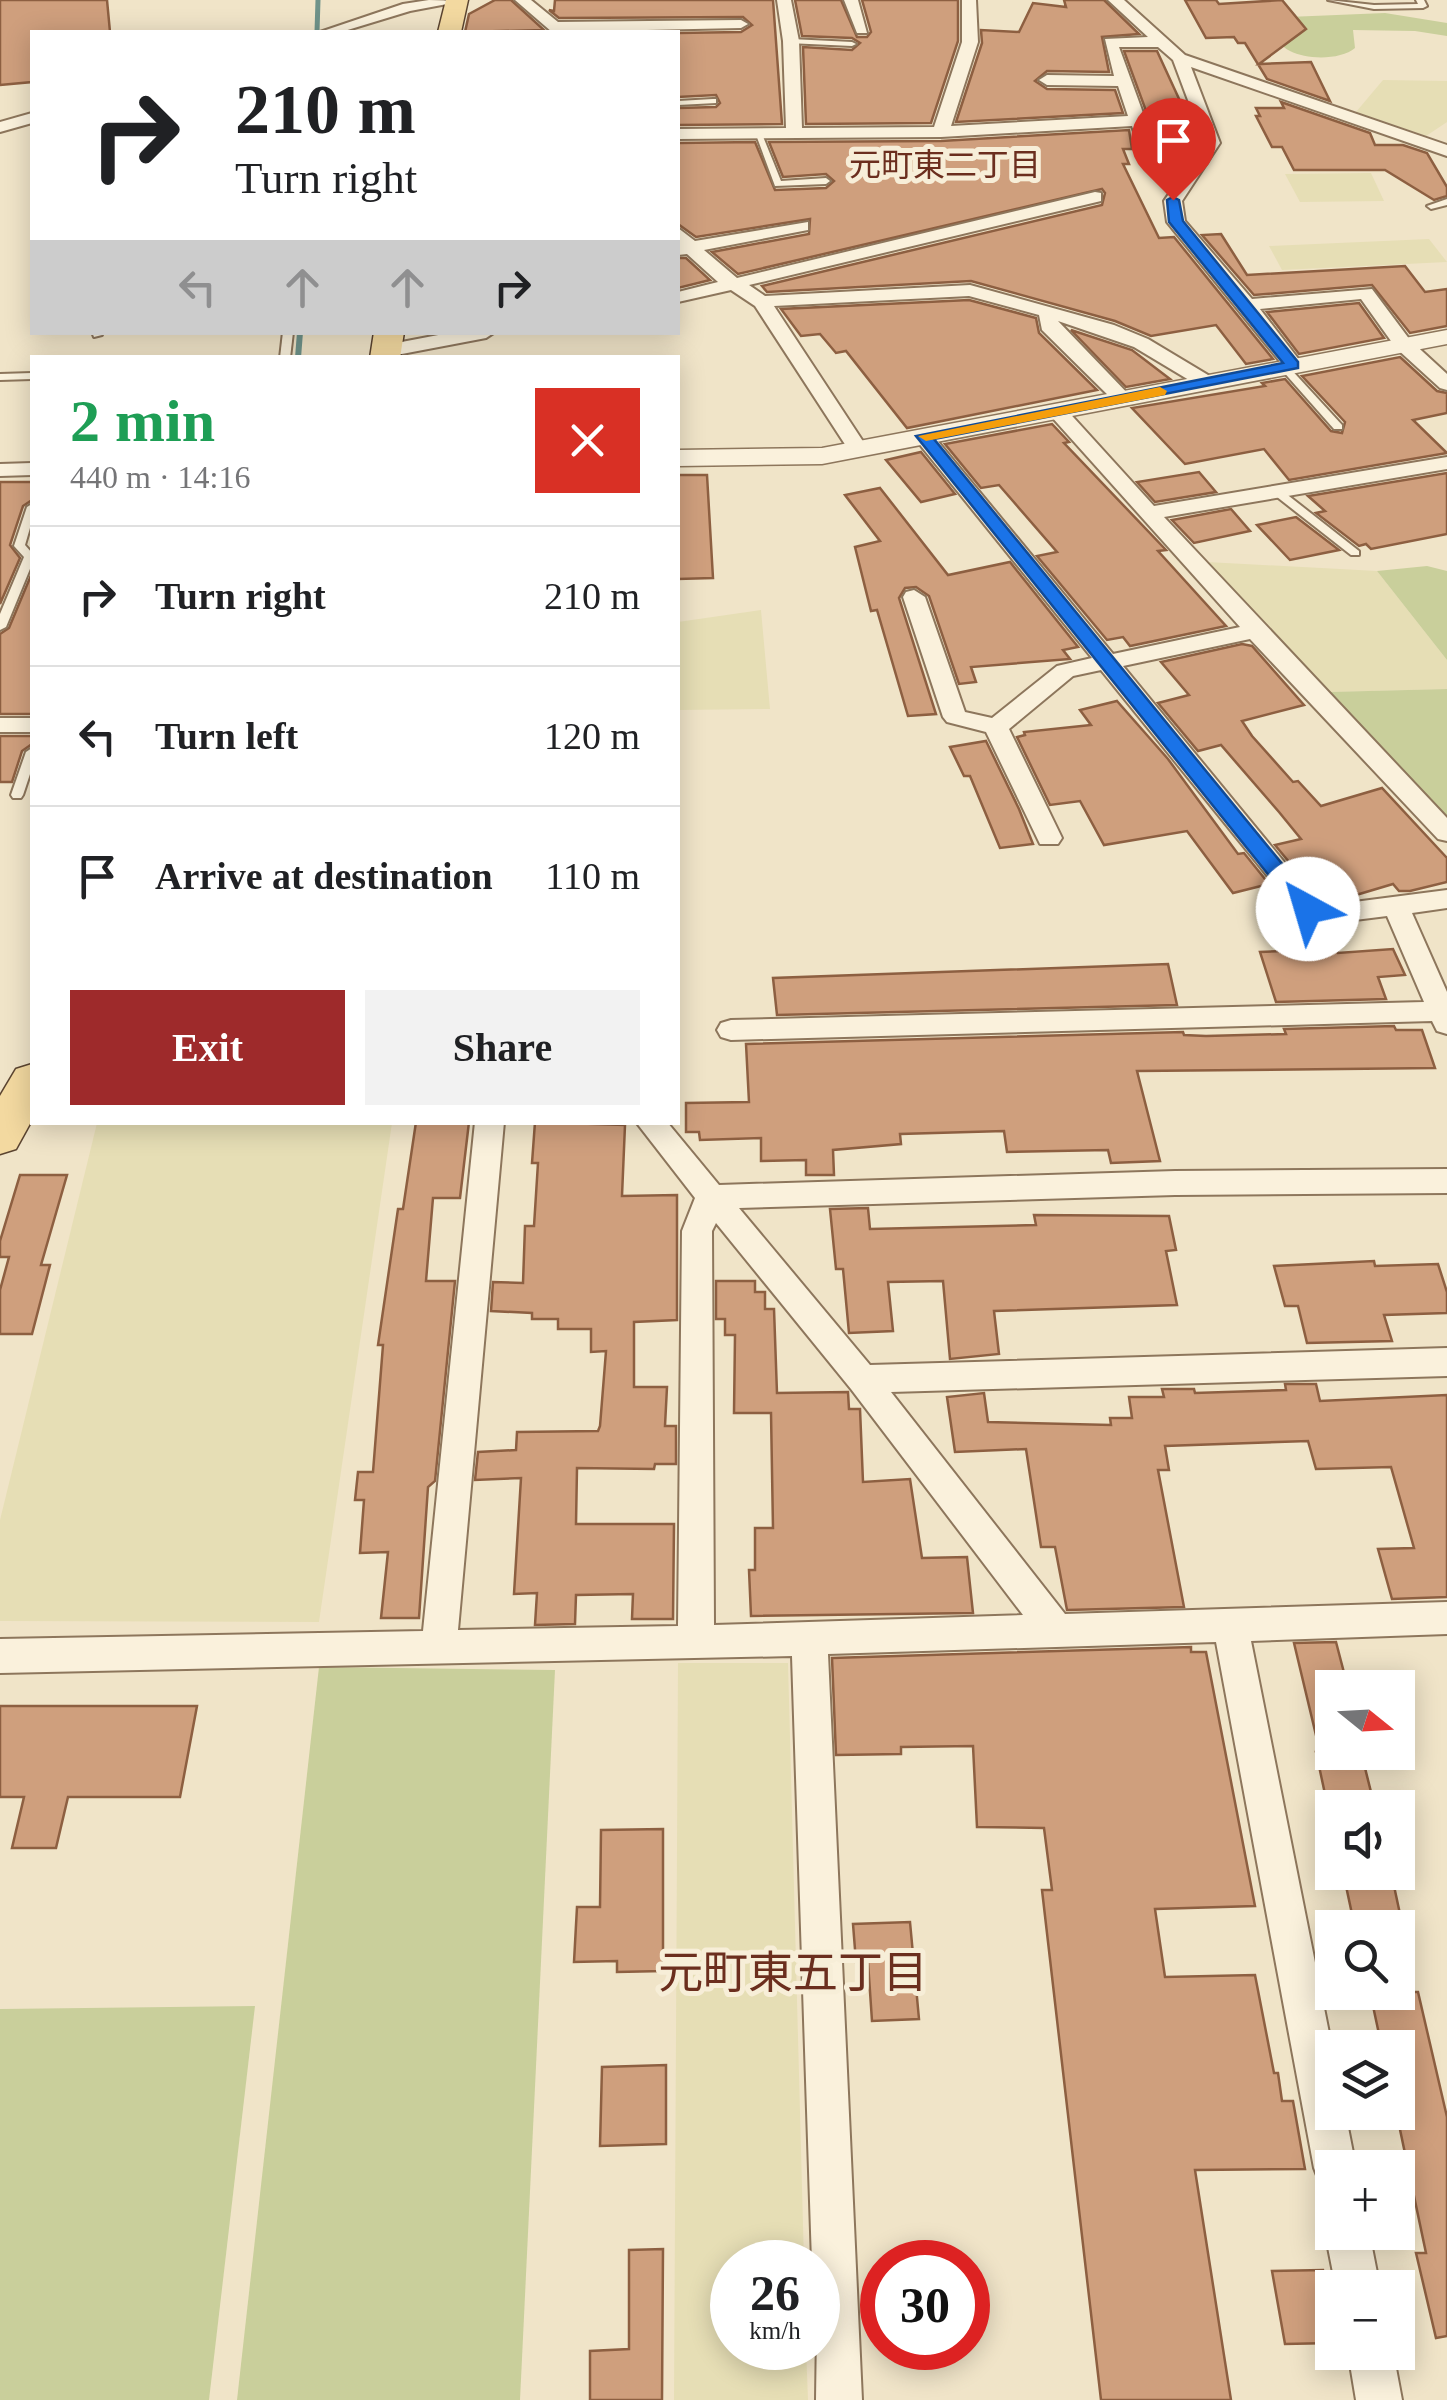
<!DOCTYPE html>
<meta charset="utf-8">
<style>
:root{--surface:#fff;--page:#f2f2f2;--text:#202124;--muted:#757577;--line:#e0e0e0;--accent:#9e2a2b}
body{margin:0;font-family:"Times New Roman","Noto Sans JP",serif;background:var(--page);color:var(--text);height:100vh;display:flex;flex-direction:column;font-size:38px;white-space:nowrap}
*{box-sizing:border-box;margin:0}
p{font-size:32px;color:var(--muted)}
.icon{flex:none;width:55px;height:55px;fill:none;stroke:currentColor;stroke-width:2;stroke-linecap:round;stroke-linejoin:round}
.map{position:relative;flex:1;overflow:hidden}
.panel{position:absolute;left:30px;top:355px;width:650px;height:770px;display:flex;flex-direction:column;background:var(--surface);border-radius:0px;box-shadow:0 5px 25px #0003}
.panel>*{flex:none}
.guide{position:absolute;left:30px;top:30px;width:650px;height:305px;border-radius:0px;box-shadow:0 5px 25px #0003;background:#fff;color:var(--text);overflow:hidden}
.needle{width:65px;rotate:108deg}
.fabs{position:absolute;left:1315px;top:1670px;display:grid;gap:20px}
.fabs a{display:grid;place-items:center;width:100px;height:100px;border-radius:0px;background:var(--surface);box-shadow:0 5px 25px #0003;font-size:50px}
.speed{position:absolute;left:710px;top:2240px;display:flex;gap:20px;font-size:50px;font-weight:700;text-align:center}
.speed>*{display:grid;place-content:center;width:130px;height:130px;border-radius:50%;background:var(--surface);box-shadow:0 5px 25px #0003;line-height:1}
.speed small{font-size:25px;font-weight:400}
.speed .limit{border:15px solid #d22;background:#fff;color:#111}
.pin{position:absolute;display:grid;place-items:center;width:85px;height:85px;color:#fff;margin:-102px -42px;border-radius:50% 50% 50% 0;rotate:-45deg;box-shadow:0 0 10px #0007}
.pin .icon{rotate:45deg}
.me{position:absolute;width:110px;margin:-55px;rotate:321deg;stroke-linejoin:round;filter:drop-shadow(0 0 8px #0008)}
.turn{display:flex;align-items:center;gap:35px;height:210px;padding:0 40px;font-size:45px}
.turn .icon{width:130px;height:130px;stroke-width:2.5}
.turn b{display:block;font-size:70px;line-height:85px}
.lanes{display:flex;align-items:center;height:95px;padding:0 40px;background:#0003;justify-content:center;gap:50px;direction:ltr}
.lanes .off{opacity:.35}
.round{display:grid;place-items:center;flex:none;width:105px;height:105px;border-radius:0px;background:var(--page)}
.head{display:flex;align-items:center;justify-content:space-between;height:170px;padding:0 40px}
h1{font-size:60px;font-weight:600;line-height:75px;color:#1e9e55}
.button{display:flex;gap:20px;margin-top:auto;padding:20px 40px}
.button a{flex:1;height:115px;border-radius:0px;background:var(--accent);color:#fff;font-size:40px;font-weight:600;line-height:115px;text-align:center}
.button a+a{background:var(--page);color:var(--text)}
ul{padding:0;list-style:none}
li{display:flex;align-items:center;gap:30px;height:140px;padding:0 40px;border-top:2px solid var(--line)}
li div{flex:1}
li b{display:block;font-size:38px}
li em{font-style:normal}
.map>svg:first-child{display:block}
.farmland{fill:#e6deb5}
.green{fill:#c9cf9b}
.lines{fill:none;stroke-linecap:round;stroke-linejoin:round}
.stream-far1{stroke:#6f938a;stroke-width:5}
.stream{stroke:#6f938a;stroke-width:6}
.building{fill:#cf9f7d;stroke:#8d5f41;stroke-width:2.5}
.service-casing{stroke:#8d765c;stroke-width:4}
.minor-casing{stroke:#8d765c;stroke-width:4}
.tertiary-casing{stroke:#8d765c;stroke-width:3}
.primary-casing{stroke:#5b4430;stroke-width:3}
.service{fill:#faf1dc;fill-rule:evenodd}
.minor{fill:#faf1dc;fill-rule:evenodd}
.tertiary{fill:#faf1dc;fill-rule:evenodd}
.primary{fill:#f3d9a0;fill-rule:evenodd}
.route{fill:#1a73e8;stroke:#114b97;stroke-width:2.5}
.slow{fill:#f59e0b}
.labels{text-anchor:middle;stroke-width:10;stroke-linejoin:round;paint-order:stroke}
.far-neighbourhood-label{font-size:32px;fill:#6b2e1e;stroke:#f7eed8}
.near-neighbourhood-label{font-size:45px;fill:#6b2e1e;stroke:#f7eed8}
</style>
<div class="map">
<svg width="1447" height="2400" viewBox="0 0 1447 2400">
<rect width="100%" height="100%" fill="#f0e4c8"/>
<g class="farmland">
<polygon points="1383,80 1447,81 1447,122 1426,136 1356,112"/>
<polygon points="1371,173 1384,201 1300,202 1285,174"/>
<polygon points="1429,239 1447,262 1282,270 1269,246"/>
<polygon points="1207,562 1377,571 1447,660 1447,689 1329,692"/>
<polygon points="761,610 770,709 679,710 678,622"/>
<polygon points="97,1123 392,1123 319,1622 0,1621 0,1520"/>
<polygon points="678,1663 788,1663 804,2262 732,2262 732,2348 806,2348 808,2400 674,2400"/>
</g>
<g class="green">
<path d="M 1385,13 L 1447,23 L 1447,36 L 1415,31 L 1353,30 L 1355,48 C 1341,60 1307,60 1290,51 C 1277,44 1270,31 1263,18 Z"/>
<polygon points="1427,566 1447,571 1447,660 1377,571"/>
<polygon points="1447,689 1447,817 1329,692"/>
<polygon points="319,1667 555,1670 520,2400 237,2400"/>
<polygon points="255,2006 209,2400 0,2400 0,2009"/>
</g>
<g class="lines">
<polyline class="stream-far1" points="317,32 318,0"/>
<polyline class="stream" points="298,358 300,332"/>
</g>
<g class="building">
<polygon points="0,0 107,0 110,32 32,32 32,82 0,85"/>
<polygon points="495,0 511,0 544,30 465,32 469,14"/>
<polygon points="555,0 773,0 782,124 678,125 678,108 716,107 720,103 716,95 678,97 678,33 741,32 752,25 743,17 559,18 549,10 554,11"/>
<polygon points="795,0 841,0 857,37 867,37 871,32 862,0 958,0 958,41 931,123 806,124 803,47 852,50 860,43 852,38 802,36"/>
<polygon points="1064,0 1104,0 1139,34 1102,37 1109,72 1047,71 1035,81 1047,89 1115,90 1123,113 956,122 982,43 981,30 1019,32 1033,3 1066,7"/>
<polygon points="1185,0 1216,0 1219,4 1282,0 1306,29 1259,64 1311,62 1330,101 1267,79 1245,43 1238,43 1234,37 1206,38"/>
<polygon points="1124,51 1157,51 1197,138 1156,138"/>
<polygon points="1281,102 1370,133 1375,145 1403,145 1427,153 1447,187 1447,196 1434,200 1385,170 1294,170 1282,147 1272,147 1256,116 1260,116 1256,108 1284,108"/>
<polygon points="1129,130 1132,149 1123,149 1129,164 1123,164 1159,238 1174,237 1273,359 1246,364 1216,325 1151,336 1115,321 971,281 767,292 762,286 1102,205 1105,193 1102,189 738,274 712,252 809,234 810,219 696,237 678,224 678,143 755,142 775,190 826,188 834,181 826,174 783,177 769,142 941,141"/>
<polygon points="1221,234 1247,275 1405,266 1425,292 1447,289 1447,326 1410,333 1372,285 1254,295 1202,235"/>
<polygon points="678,258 686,258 710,280 678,288"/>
<polygon points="969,300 1036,318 1039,333 1097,390 907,428 846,351 836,353 820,334 801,336 781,309"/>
<polygon points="1359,303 1384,338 1299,354 1267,312"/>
<polygon points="1071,330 1132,350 1170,379 1126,387"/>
<polygon points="1400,357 1437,391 1447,393 1447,413 1413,420 1447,453 1289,480 1264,449 1185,464 1132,408 1265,386 1262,383 1285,379 1331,431 1342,433 1345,422 1302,376"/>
<polygon points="1052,424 1069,442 1064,443 1166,550 1158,551 1226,626 1130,646 1123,637 1107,640 1037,556 1057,552 999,485 981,488 945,444"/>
<polygon points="921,452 955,494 921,502 886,460"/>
<polygon points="1199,472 1216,492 1155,502 1137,482"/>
<polygon points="1447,473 1447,534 1371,549 1366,544 1359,546 1316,513 1325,511 1308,496"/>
<polygon points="678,475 707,475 713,578 678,579"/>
<polygon points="0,482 32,482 32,500 23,506 10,545 20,558 0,604"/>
<polygon points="880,488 948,575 1010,562 1078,647 1063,650 1070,659 971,667 976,682 959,684 929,596 916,587 905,588 899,598 936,714 908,716 877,610 871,611 855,547 880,541 845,495"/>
<polygon points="1231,509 1250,531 1194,543 1172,520"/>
<polygon points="1296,517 1339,550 1290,560 1257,525"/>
<polygon points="32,573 32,714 0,714 0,634 9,628"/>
<polygon points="1242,644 1252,646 1304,705 1242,721 1252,736 1293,782 1298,781 1321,806 1382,788 1447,858 1447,882 1410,891 1399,891 1393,884 1356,895 1335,871 1304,880 1275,845 1301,839 1279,812 1221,745 1198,751 1158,703 1189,695 1161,662"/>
<polygon points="1117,701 1168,759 1238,854 1244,853 1269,884 1233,893 1187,831 1104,845 1080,801 1050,805 1017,737 1025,735 1024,732 1091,725 1080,710"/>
<polygon points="0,736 32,736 32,744 22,751 12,782 0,782"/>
<polygon points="986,741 1019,809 1033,844 1000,848 970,776 964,776 950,747"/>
<polygon points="1336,949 1338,953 1393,949 1405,975 1378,977 1386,999 1276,1002 1260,952"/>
<polygon points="1168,964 1177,1005 777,1015 773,978"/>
<polygon points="1394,1026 1396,1030 1422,1030 1435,1068 1137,1071 1160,1161 1111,1163 1108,1150 1007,1152 1004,1131 900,1134 901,1144 833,1150 834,1175 806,1175 806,1160 761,1161 761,1138 700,1140 699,1132 686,1132 686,1103 749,1102 746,1044 1183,1032 1184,1035 1206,1036 1286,1034 1284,1029"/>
<polygon points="416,1122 469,1122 460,1198 433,1198 426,1281 455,1281 435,1481 428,1487 419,1618 381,1618 388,1552 360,1553 364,1500 355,1500 358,1472 373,1472 383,1345 378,1345 398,1209 403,1209"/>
<polygon points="535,1122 625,1125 622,1196 677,1195 677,1320 634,1322 634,1387 667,1387 665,1426 676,1426 676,1464 655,1464 654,1469 577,1468 576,1524 674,1524 673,1619 632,1619 633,1594 576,1595 575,1624 535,1625 537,1593 514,1594 521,1478 475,1480 478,1452 516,1450 517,1432 598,1431 600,1426 606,1351 591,1352 591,1329 558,1329 558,1319 532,1319 532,1313 491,1311 493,1282 523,1283 525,1226 534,1226 538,1163 532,1163"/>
<polygon points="20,1175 67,1175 41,1265 50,1265 32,1334 0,1334 0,1290 9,1257 0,1257 0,1241"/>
<polygon points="868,1208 870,1229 1036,1225 1034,1215 1169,1216 1176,1250 1166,1251 1177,1305 994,1311 999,1354 950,1359 943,1281 888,1282 893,1331 849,1333 843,1269 836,1269 830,1209"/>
<polygon points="1374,1261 1375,1266 1438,1264 1447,1292 1447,1313 1384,1315 1392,1341 1307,1343 1298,1306 1285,1306 1274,1266"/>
<polygon points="716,1281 755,1281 755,1292 765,1292 765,1309 774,1309 777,1393 848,1392 849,1409 860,1409 863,1482 910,1479 922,1558 967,1557 973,1613 751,1616 749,1570 755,1570 755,1528 773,1528 771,1413 734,1413 735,1335 725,1335 725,1319 716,1319"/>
<polygon points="1285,1384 1316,1384 1320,1401 1447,1395 1447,1597 1392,1599 1378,1549 1414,1548 1391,1467 1316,1469 1308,1441 1165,1446 1169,1470 1158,1470 1184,1607 1067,1610 1055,1547 1041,1547 1026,1449 955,1452 947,1397 984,1393 988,1422 1111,1425 1110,1418 1132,1418 1129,1397 1164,1397 1162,1389 1194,1389 1195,1393 1286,1390"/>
<polygon points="1336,1642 1348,1688 1332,1688 1332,1752 1361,1752 1375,1808 1328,1808 1316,1752 1320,1752 1294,1643"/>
<polygon points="1191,1647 1191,1652 1206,1652 1255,1906 1155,1909 1165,1977 1255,1975 1274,2073 1278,2073 1282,2101 1293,2101 1305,2169 1195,2170 1231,2400 1101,2400 1042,1890 1052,1890 1044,1828 977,1827 973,1746 901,1747 901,1754 836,1755 832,1658"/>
<polygon points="0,1706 197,1706 180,1797 68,1797 56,1848 12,1848 24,1797 0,1797"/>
<polygon points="663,1829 663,1971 617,1972 617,1961 574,1962 577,1907 600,1907 601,1830"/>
<polygon points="1343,1872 1391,1872 1403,1928 1355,1928"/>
<polygon points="910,1922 919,2019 872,2021 868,1962 856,1962 853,1924"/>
<polygon points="1370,1992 1418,1992 1447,2117 1447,2336 1436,2338 1416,2253 1426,2253 1398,2120 1398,2048 1382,2048"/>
<polygon points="666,2065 666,2144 600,2146 602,2067"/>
<polygon points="663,2249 662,2400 590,2400 590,2351 629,2349 629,2250"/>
<polygon points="1323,2270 1332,2317 1332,2343 1285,2344 1272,2271"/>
</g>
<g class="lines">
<g class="service-casing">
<g id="service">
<polygon points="1328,0 1374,5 1418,4 1416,0 1424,0 1427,6 1423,8 1374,9"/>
<polygon points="791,39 852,42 856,44 852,46 788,43"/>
<polygon points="713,99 716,99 716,103 678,105 678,101"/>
<polygon points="755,132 762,134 781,181 826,178 830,181 826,184 775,186"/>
<polygon points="1447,199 1447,205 1431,209 1427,206"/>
<polygon points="92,332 102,332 102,335 94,337"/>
<polygon points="283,332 293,332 290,358 280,358"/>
<polygon points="1281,365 1287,365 1342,425 1342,429 1334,429 1281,369"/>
<polygon points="32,373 32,379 0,380 0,374"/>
<polygon points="1272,489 1280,489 1359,551 1359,555 1351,555 1272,493"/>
<polygon points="32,504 32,521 25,545 32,553 32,564 6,627 0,630 0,614 24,557 14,546 27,507"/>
<polygon points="32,748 32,768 23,795 21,798 13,798 11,795 26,752"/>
</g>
</g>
<g class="minor-casing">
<g id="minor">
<polygon points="429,0 463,1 410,11 341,32 320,32 403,4"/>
<polygon points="515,0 531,0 558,22 741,20 748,24 741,28 552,32"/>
<polygon points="777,0 791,0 799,41 802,128 934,127 962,42 962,0 976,0 978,42 951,126 1128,116 1118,86 1047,85 1039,80 1047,75 1114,76 1105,39 1148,37 1108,0 1124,0 1185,55 1447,145 1447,156 1191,67 1220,143 1182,201 1185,221 1252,299 1372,289 1410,340 1447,374 1447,390 1440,388 1396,348 1361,299 1260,309 1303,365 1293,371 1286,369 1167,222 1164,201 1204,143 1173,60 1158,47 1119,47 1155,146 1147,151 1139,146 1132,126 941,137 678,139 678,129 786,128 783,41"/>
<polygon points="844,0 858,0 867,33 857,33"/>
<polygon points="32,113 32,123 0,132 0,122"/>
<polygon points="1095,192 1101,193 1101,201 749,285 765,296 970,285 1114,325 1148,339 1213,378 1213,386 1199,386 1134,347 1058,321 1133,399 1130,403 1116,403 1042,330 1039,315 969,296 774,306 868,449 858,455 848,449 755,306 731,290 678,302 678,292 718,282 687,254 678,255 678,228 695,241 808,222 808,230 704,250 737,278"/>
<polygon points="454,332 495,332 486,338 386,357 376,351 386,345"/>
<polygon points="1057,405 1064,407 1154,506 1447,457 1447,469 1164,517 1447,818 1447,841 1438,839 1250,639 1123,666 1317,902 1331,905 1447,890 1447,908 1412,913 1447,992 1447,1034 1437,1031 1432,1021 731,1040 721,1037 717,1030 721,1023 731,1020 1424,1002 1387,916 1331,923 1299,915 1101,670 1073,676 1009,729 1062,838 1058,844 1040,844 986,732 947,722 943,717 903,597 906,592 914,590 925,597 965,712 992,718 1057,666 1092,658 917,441 917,433 931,433 1113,654 1240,627 1050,415 1047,411"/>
<polygon points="32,463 32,475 0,476 0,464"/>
<rect x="0" y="718" width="32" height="14"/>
<path d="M 475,1122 L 504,1122 L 458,1630 L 678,1626 L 682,1231 L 695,1198 L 636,1122 L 667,1122 L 719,1185 L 1175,1171 L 1447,1169 L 1447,1193 L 1175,1195 L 739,1208 L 870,1365 L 1447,1348 L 1447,1376 L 891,1392 L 1065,1614 L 1447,1602 L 1447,1634 L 1251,1641 L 1332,2048 L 1332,2112 L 1345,2112 L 1356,2168 L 1332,2168 L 1332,2188 L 1320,2183 L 1314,2168 L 1216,1642 L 828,1654 L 862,2400 L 816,2400 L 818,2262 L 812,2262 L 792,1656 L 0,1673 L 0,1639 L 423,1631 ZM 716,1223 L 851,1389 L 1023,1615 L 714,1625 L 712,1231 Z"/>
<polygon points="1332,2217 1332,2232 1369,2232 1380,2288 1336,2288 1325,2232"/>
<polygon points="1348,2352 1393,2352 1402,2400 1356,2400"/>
</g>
</g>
<g class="tertiary-casing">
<polygon id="tertiary" points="1447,330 1447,344 822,464 678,466 678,450 822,448"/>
</g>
<g class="primary-casing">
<g id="primary">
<polygon points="446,0 468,0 461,32 438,32"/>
<polygon points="374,332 404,332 400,358 370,358"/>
<polygon points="32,1064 32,1120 16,1149 0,1154 0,1096 16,1069"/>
</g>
</g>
<use href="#service" class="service"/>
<use href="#minor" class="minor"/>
<use href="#tertiary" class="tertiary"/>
<use href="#primary" class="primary"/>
</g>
<polygon class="route" points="1173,197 1179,200 1183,221 1298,362 1298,368 934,439 1315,904 1317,909 1308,916 1300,914 916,436 1283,363 1169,222 1167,200"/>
<polygon class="slow" points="1160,387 1167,391 1165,395 926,441 918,436"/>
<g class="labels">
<g class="far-neighbourhood-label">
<text x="945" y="176">元町東二丁目</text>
</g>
<g class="near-neighbourhood-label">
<text x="793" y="1988">元町東五丁目</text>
</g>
</g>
</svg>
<div class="fabs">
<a><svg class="needle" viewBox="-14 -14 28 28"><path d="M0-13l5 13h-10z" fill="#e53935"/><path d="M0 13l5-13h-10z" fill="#757577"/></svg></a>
<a><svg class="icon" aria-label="sound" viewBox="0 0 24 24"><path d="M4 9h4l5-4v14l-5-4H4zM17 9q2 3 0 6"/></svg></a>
<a><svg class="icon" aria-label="search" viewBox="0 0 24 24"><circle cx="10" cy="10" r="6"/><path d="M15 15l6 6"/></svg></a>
<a><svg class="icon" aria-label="layers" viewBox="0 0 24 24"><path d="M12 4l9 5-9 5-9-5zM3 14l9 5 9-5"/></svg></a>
<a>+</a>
<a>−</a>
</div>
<div class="speed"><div>26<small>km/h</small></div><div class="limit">30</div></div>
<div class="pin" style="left:1173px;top:200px;background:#d93025"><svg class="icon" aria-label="arrive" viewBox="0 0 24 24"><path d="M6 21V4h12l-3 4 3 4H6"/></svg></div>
<svg class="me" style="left:1308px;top:909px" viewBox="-20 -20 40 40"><circle r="19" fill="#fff"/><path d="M0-13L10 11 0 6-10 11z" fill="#1a73e8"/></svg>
<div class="guide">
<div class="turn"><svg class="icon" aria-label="right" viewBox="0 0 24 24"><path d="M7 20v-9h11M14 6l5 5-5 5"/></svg><div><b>210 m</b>Turn right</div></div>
<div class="lanes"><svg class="icon off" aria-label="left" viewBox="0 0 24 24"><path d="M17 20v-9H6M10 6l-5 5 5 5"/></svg><svg class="icon off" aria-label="ahead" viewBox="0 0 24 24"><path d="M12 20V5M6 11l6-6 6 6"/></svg><svg class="icon off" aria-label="ahead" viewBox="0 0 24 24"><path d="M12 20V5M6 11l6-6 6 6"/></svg><svg class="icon" aria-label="right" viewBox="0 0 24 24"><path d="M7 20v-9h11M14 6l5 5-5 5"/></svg></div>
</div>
<section class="panel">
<div class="head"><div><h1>2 min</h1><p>440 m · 14:16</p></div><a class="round" style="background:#d93025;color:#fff"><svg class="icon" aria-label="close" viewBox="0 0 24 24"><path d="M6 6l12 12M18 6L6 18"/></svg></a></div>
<ul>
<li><svg class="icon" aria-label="right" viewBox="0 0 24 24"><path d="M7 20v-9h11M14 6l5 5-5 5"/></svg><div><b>Turn right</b></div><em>210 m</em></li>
<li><svg class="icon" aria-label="left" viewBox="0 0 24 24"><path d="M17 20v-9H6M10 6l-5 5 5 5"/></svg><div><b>Turn left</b></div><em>120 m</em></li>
<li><svg class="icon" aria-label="arrive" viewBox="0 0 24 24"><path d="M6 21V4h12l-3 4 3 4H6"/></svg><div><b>Arrive at destination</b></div><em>110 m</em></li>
</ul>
<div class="button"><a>Exit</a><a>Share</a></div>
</section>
</div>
